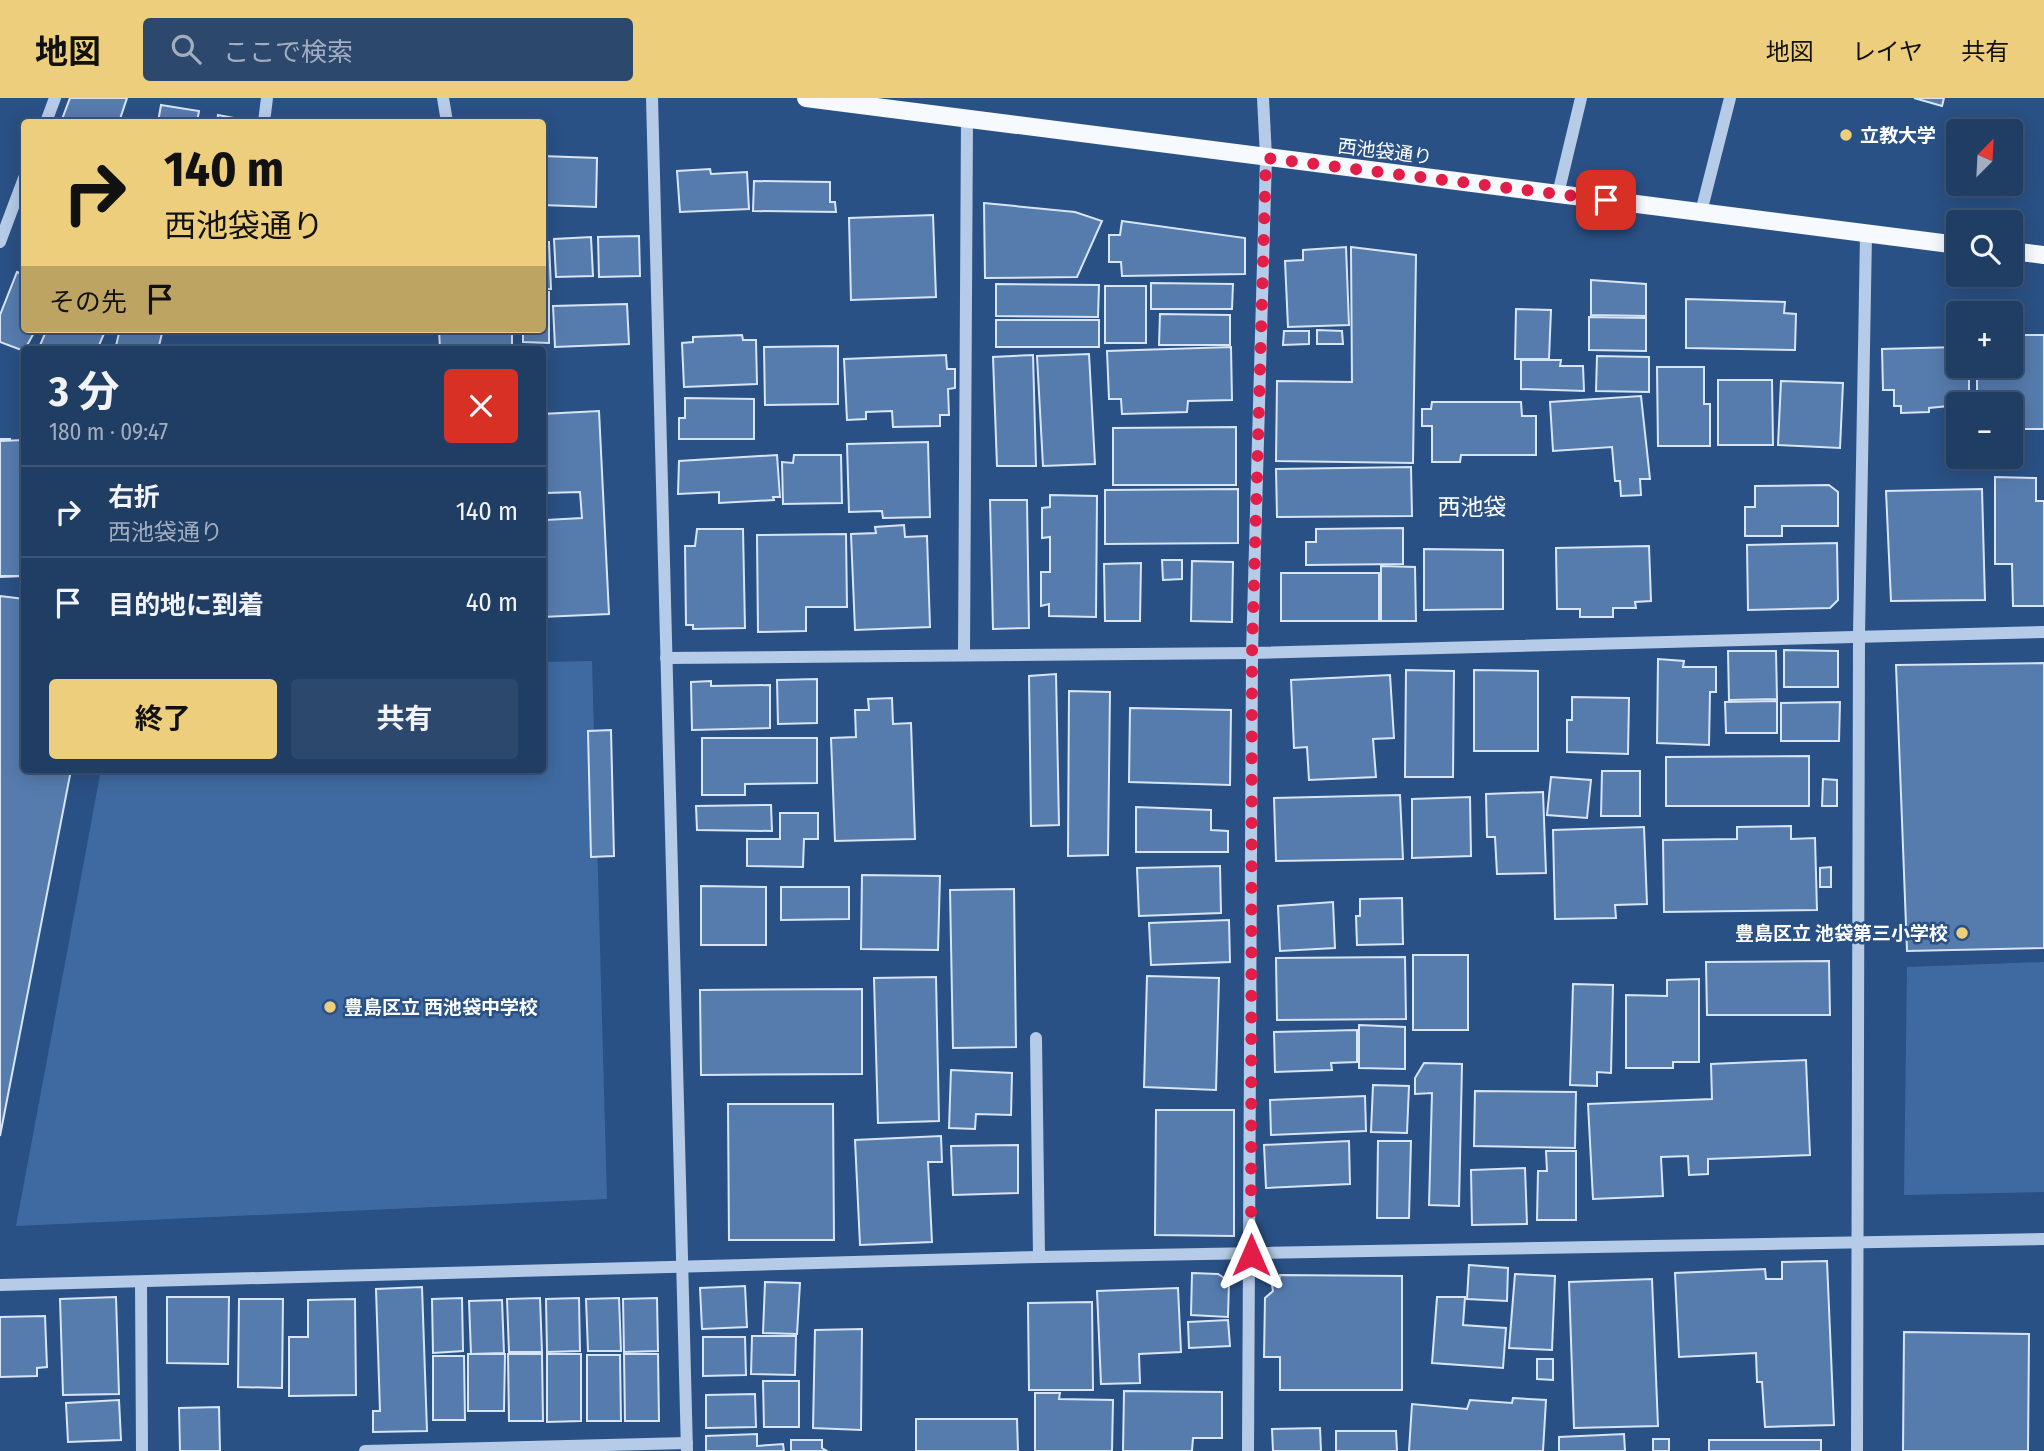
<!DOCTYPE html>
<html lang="ja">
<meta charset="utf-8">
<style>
:root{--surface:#203d64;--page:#2d486d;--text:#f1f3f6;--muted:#a2aebf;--line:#3d5678;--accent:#edce7c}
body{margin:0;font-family:"Fira Sans Condensed","Noto Sans JP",sans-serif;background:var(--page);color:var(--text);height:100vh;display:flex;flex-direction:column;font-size:26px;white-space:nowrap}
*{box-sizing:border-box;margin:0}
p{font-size:23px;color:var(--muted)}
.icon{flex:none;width:38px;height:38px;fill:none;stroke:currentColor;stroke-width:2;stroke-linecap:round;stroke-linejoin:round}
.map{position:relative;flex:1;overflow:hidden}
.panel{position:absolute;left:21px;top:248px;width:525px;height:427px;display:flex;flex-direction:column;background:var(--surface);border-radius:7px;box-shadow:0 4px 18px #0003,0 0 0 2px var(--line)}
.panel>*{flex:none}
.top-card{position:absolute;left:21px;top:21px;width:525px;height:214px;border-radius:7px;box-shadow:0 4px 18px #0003,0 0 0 2px var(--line);background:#edce7c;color:#111;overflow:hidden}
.needle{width:46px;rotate:24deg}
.tools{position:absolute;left:1946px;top:21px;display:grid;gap:14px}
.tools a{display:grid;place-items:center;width:77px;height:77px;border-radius:7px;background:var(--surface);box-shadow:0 4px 18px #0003,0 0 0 2px var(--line);font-size:35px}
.pin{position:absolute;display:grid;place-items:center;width:60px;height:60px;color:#fff;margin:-30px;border-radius:14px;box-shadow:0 4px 10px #0006}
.me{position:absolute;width:77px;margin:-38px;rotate:0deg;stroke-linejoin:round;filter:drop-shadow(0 0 5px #0008)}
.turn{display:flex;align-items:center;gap:24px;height:147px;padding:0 28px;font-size:32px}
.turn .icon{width:91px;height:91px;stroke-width:2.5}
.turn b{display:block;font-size:49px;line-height:60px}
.then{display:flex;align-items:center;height:66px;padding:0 28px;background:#0003;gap:14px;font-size:26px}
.round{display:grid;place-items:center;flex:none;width:74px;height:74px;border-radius:7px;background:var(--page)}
.summary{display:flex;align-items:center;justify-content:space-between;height:119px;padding:0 28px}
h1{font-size:42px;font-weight:700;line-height:52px}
.action{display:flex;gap:14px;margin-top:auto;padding:14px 28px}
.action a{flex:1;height:80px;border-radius:7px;background:var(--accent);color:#111;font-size:28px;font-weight:700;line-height:80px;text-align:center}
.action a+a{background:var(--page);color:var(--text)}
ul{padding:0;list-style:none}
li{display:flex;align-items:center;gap:21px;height:91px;padding:0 28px;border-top:2px solid var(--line)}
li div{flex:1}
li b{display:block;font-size:26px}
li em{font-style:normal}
header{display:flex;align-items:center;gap:42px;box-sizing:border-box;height:98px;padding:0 35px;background:var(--accent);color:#111}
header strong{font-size:33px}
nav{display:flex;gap:38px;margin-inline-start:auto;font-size:24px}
.search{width:490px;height:63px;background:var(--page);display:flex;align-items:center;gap:18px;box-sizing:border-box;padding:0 24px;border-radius:7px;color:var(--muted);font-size:26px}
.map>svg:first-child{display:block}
.green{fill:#3f6aa1}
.building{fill:#567cae;stroke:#d8e5f6;stroke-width:2;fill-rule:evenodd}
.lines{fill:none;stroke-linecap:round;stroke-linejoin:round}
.minor{stroke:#b5cbe7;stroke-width:12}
.major{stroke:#f6f9fe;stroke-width:18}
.route{stroke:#e11d48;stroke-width:12;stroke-dasharray:0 21.6}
.poi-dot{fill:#edce7c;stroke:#2a5185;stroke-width:2.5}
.labels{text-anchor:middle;stroke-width:5;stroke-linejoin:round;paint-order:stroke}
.poi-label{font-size:19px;font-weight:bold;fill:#fff;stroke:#2a5185;text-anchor:start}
.street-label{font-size:19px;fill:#fff;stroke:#2a5185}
.quarter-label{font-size:23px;fill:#fff;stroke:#2a5185}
</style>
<header>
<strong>地図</strong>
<div class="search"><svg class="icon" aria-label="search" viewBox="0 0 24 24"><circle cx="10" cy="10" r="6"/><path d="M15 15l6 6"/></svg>ここで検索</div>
<nav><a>地図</a><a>レイヤ</a><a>共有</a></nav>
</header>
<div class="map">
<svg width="2044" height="1353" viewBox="0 0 2044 1353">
<rect width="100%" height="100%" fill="#2a5185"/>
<g class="green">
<polygon points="592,563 607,1101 16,1128 101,672 542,672 543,564"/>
<polygon points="2044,864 2044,1094 1904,1097 1907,869"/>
</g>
<g class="building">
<polygon points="70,0 127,0 119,24 61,24"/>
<polygon points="1914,0 1944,0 1942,8"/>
<polygon points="161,7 199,13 197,24 158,24"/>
<polygon points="218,17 255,24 217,24"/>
<polygon points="542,58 597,60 596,109 542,107"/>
<polygon points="710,71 711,76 747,74 749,111 680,114 677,73"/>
<polygon points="754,83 830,84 830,104 835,104 836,114 753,113"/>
<polygon points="984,105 1075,114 1102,123 1077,179 985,180"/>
<polygon points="933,117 936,199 851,202 849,120"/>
<polygon points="1122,123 1245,140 1245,176 1122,178 1121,164 1109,164 1109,137 1120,137"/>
<polygon points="639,138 640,178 599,179 598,139"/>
<polygon points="591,139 593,178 556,179 554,141"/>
<polygon points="542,144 549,144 551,191 542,191"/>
<polygon points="1346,149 1349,227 1288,229 1285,163 1303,162 1303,152"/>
<polygon points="1351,149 1416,157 1413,365 1276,363 1277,283 1352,284"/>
<polygon points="17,174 24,177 24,231 36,231 24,253 0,244 0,217"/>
<polygon points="1591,182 1646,186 1646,218 1591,217"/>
<polygon points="1151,185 1233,186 1232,211 1151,211"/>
<polygon points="996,186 1099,187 1098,219 996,218"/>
<rect x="1105" y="188" width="41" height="57"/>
<polygon points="542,194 549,194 549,245 523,244 523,231 542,231"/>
<polygon points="1686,201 1785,204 1784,215 1796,216 1795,252 1686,250"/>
<polygon points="627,206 629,246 555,249 553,208"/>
<polygon points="1516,211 1551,212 1549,261 1515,261"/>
<polygon points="1160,216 1230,217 1230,247 1159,247"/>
<polygon points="1589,219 1646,220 1646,253 1589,252"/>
<rect x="996" y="222" width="103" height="27"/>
<polygon points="47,231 106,231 97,252 38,252"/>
<polygon points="120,231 163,231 158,252 115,252"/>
<polygon points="439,231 512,231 512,249 440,251"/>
<polygon points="1317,232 1342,233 1343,246 1317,246"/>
<polygon points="1284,233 1309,233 1309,246 1283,247"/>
<polygon points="742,237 743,242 756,242 757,286 684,289 682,245 693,244 693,239"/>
<polygon points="2011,237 2044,237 2044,331 2011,331 2011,306 1977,306 1977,268 2011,268"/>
<polygon points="838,248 838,306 765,307 764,249"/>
<polygon points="1231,249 1232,302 1188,303 1187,314 1122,316 1121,301 1109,301 1107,253"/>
<polygon points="1958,249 1958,268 1969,268 1969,306 1929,310 1929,314 1901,315 1901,308 1894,308 1894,292 1883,292 1882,251"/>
<polygon points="1089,256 1095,366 1043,368 1037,258"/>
<polygon points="946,257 947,271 955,271 955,290 948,291 949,317 940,317 940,328 893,329 892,313 866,314 866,321 847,322 844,261"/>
<polygon points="1033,257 1036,368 997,368 993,259"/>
<polygon points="1597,258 1649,259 1649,294 1596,293"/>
<polygon points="1521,262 1561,262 1560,268 1583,268 1584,293 1521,291"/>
<polygon points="1657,269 1704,269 1704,306 1710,306 1710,348 1658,348"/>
<polygon points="1718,282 1772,282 1773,347 1718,347"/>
<polygon points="1781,283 1843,285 1840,350 1778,347"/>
<polygon points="1641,298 1650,381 1640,381 1641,397 1621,398 1620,383 1615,383 1612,349 1553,353 1550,304"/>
<polygon points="685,300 754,301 754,341 679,341 679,320 685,320"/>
<polygon points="1432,304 1521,304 1522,318 1536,318 1536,357 1461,357 1460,364 1432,364 1432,328 1422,328 1422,311 1431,311"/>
<path d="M 599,313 L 609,516 L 542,519 L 542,316 ZM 580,394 L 582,420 L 546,422 L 545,395 Z"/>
<polygon points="1236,329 1236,387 1113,387 1113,330"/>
<polygon points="0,341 10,341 3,377 5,414 16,448 23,449 24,478 0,479"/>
<polygon points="24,342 24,478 0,478 0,343"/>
<polygon points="928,344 930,419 883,420 882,413 849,414 847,346"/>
<polygon points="777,357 780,399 773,399 774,402 719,405 719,394 678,396 679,363"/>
<polygon points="794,357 841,357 842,405 783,406 782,364 793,365"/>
<polygon points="1411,369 1412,418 1277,419 1276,371"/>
<polygon points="1995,379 2036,380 2036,403 2044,403 2044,508 2013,508 2012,466 1995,466"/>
<polygon points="1829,387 1838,394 1838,428 1782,428 1782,438 1745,438 1745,409 1755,409 1755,388"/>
<polygon points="1238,391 1238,445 1105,446 1105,392"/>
<polygon points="1982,391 1985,502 1891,503 1886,393"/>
<polygon points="1050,397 1097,398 1096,519 1049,518 1049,506 1041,508 1041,474 1050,474 1050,439 1042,440 1042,410 1050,409"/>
<polygon points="990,402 1027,402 1029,530 993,531"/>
<polygon points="904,427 905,439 927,438 930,529 855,532 851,436 876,435 875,429"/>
<polygon points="1403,430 1403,466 1306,467 1306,444 1316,444 1316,431"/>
<polygon points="697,431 743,431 745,530 693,531 693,527 686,527 685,448 695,448"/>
<polygon points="846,436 847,509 806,509 806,533 758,534 757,437"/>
<polygon points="1837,445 1838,502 1830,510 1748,512 1747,447"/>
<polygon points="1649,448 1651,503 1635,504 1636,510 1613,510 1613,519 1580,519 1580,511 1557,511 1556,450"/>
<polygon points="1424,451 1503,452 1503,511 1424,512"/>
<polygon points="1162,462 1182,462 1182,481 1163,482"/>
<polygon points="1192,463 1233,464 1232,524 1191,523"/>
<polygon points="1141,465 1140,523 1105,523 1104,466"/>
<polygon points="1381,468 1415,469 1416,523 1381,523"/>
<rect x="1281" y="475" width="98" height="48"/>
<polygon points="0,498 24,501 24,672 71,672 0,1038"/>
<polygon points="1784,552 1838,553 1838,589 1784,589"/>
<polygon points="1728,553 1776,553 1777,601 1729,602"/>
<polygon points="1658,561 1684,563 1683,569 1716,569 1716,594 1710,594 1709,647 1657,645"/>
<polygon points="2044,565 2044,850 1907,853 1896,567"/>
<polygon points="1406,572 1454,573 1453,679 1405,679"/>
<polygon points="1474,572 1538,573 1538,653 1474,653"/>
<polygon points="1056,576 1059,727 1031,728 1029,578"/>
<polygon points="1390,577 1394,640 1373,641 1376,679 1309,682 1307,649 1294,650 1291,582"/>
<polygon points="817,581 817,625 778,626 777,582"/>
<polygon points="711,583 711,588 770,587 770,630 692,632 691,584"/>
<polygon points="1069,593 1110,594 1108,757 1068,758"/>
<polygon points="1572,599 1629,600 1628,656 1567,654 1567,622 1572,622"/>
<polygon points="892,600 893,626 911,625 915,741 835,743 831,640 856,639 855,612 869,612 868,601"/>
<polygon points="1777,603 1777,635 1726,635 1725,604"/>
<polygon points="1840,604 1839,643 1781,643 1781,605"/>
<polygon points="1130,610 1231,612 1230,687 1129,684"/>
<polygon points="611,632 614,758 591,759 588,633"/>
<polygon points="702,640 817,640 817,685 745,686 745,697 702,697"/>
<polygon points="1809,658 1809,708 1666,708 1666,659"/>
<polygon points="1602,673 1640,673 1640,718 1601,718"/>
<polygon points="1551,679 1591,682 1587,720 1547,717"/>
<polygon points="1823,681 1837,682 1837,708 1822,708"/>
<polygon points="1543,694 1546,775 1497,776 1495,739 1487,739 1486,696"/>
<polygon points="1400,697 1403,761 1276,763 1274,700"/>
<polygon points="1470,699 1471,758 1412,760 1412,701"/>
<polygon points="771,707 772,733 697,732 696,708"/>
<polygon points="1136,709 1211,712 1211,732 1228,733 1228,754 1136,754"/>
<polygon points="780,715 818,715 818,741 804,741 803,769 747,768 747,741 780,741"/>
<polygon points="1791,728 1791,741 1815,740 1817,812 1664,814 1663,742 1737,741 1737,729"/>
<polygon points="1644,729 1647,806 1615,807 1616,820 1555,821 1553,732"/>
<polygon points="1220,768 1221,815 1139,818 1137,770"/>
<polygon points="1831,769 1831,789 1820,789 1820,770"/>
<polygon points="862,777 940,778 938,852 861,851"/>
<polygon points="701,788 766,789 766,847 701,847"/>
<polygon points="781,789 849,789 849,821 781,822"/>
<polygon points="1014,791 1016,949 953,950 950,792"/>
<polygon points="1402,800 1403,846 1357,847 1356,818 1360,818 1360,801"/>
<polygon points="1333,804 1335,850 1280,853 1278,808"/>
<polygon points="1229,822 1230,864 1151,867 1149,825"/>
<rect x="1413" y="857" width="55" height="75"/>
<polygon points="1405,859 1406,921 1277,922 1276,860"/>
<polygon points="1829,863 1830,917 1707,917 1706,864"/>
<polygon points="1147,878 1219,880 1216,992 1144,989"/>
<polygon points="936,879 939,1023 878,1025 874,880"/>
<polygon points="1699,881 1699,964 1673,964 1673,970 1626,970 1626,897 1667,898 1667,882"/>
<polygon points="1573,886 1613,887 1611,975 1597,974 1597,988 1570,987"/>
<polygon points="862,891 862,976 701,977 700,892"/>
<polygon points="1359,927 1405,929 1405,971 1359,970"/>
<polygon points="1357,932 1357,964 1331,965 1332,972 1275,974 1274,934"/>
<polygon points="1806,962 1810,1057 1708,1061 1708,1076 1689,1077 1688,1058 1661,1059 1663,1098 1593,1101 1588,1006 1712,1001 1711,966"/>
<polygon points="1424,965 1462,966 1459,1108 1429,1107 1432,995 1415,996 1415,980"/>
<polygon points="951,972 1012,975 1011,1017 976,1016 975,1031 949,1030"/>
<polygon points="1373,987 1409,988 1407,1035 1371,1034"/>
<polygon points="1475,993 1576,994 1575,1050 1474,1048"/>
<polygon points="1365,998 1366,1033 1271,1037 1270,1002"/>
<polygon points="728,1006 833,1006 834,1142 729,1142"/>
<polygon points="1156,1012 1234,1012 1234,1138 1155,1137"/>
<polygon points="941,1038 942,1064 928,1064 932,1144 860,1147 855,1042"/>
<polygon points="1349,1043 1350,1086 1266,1090 1264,1047"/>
<polygon points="1378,1043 1411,1043 1409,1120 1377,1120"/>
<polygon points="1018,1047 1018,1095 953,1097 951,1048"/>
<polygon points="1546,1053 1576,1053 1576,1122 1537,1122 1538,1073 1547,1073"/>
<polygon points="1525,1070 1527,1126 1472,1127 1471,1072"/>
<polygon points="1827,1163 1834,1327 1765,1329 1762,1284 1757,1284 1756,1255 1679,1259 1675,1175 1765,1171 1766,1181 1782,1181 1782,1164"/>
<polygon points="1469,1167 1508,1170 1507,1203 1467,1201"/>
<polygon points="1192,1175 1218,1176 1229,1183 1228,1219 1191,1217"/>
<polygon points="1515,1176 1555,1178 1552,1252 1509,1250"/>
<polygon points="1280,1177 1402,1178 1402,1292 1280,1292 1280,1259 1264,1259 1265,1200 1273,1193 1272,1187 1279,1187"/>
<polygon points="1652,1181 1658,1328 1574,1330 1569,1184"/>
<polygon points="765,1184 800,1185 797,1236 763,1235"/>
<polygon points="745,1188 747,1229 702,1231 700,1190"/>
<polygon points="422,1189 427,1333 373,1334 373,1313 380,1313 376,1191"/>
<polygon points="1178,1190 1181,1254 1139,1256 1140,1285 1101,1286 1097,1193"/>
<polygon points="116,1199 119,1296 63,1297 60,1201"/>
<polygon points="167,1199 229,1199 228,1266 167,1265"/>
<polygon points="1437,1199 1465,1199 1463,1227 1506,1230 1503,1270 1432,1265"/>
<polygon points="462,1200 463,1253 433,1255 432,1201"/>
<polygon points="540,1200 542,1254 509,1254 507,1201"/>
<polygon points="579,1200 580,1253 547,1254 546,1201"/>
<polygon points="619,1200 621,1253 588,1253 586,1201"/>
<polygon points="657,1200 658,1253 624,1254 623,1201"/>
<polygon points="239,1201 283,1201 282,1290 238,1289"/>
<polygon points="355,1201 356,1297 289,1298 289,1239 308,1239 308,1202"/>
<polygon points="502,1202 504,1255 471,1256 469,1203"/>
<polygon points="1092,1204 1093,1292 1029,1292 1028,1205"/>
<polygon points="45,1218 47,1269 37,1270 37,1278 0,1279 0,1219"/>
<polygon points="1228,1222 1230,1248 1189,1250 1188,1224"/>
<polygon points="862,1231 861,1332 813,1330 815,1232"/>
<polygon points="1904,1234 2029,1236 2028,1353 1903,1353"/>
<polygon points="752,1238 796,1238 795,1277 751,1276"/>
<polygon points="703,1239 745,1239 746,1277 703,1278"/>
<polygon points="468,1256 505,1256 504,1313 468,1313"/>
<polygon points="508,1256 542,1256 543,1323 509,1323"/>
<polygon points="547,1256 581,1256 581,1323 547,1324"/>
<polygon points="624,1256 658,1256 659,1323 625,1323"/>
<polygon points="587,1257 620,1257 621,1323 587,1323"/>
<polygon points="433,1258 464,1258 465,1322 433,1322"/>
<polygon points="1537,1261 1553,1261 1553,1282 1537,1281"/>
<polygon points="763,1283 799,1283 799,1329 764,1329"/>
<polygon points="1124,1293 1222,1294 1222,1340 1193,1340 1192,1353 1123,1353"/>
<polygon points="1035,1295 1060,1295 1059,1301 1113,1302 1112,1353 1035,1353"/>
<polygon points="755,1296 756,1329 706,1330 706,1297"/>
<polygon points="1513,1300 1546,1302 1543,1353 1409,1353 1412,1306 1467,1311 1470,1302 1512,1305"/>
<polygon points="119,1302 121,1342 68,1344 66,1305"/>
<polygon points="219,1309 220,1353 180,1353 179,1310"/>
<polygon points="916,1321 1017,1321 1018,1353 916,1353"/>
<polygon points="1320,1330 1321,1353 1273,1353 1272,1331"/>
<polygon points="1336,1333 1396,1333 1397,1353 1336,1353"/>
<polygon points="757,1336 757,1348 783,1346 784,1353 706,1353 706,1338"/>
<polygon points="1624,1336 1625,1353 1559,1353 1559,1339"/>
<rect x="1653" y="1341" width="16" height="12"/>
<polygon points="791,1342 822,1342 822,1350 827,1353 791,1353"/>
<rect x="1709" y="1342" width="112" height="11"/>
</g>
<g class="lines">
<g class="minor">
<polyline points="443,0 447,24"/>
<polyline points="652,0 687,1353"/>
<polyline points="46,24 55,0"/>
<polyline points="264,24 267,0"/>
<polyline points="1558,96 1581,0"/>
<polyline points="1701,114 1730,0"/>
<polyline points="0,144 24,80"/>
<polyline points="964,557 967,20"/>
<polyline points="666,560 1252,555 2044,534"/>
<polyline points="1036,940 1039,1159"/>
<polyline points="141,1185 142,1353"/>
<polyline points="0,1187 1039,1159 2044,1141"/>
<polyline points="365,1353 687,1345"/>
<polyline points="1248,1353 1252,555 1266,59 1263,0"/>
<polyline points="1857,1353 1859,537 1866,136"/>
</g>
<g class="major">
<polyline points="806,0 1958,147"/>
<polyline points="2011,153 2044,157"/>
</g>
</g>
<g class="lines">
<polyline class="route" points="1251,1157 1252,555 1266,60 1606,102"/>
</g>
<g class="poi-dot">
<circle cx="1846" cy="37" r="7"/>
<circle cx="1962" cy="835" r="7"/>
<circle cx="330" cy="909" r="7"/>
</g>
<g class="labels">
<g class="poi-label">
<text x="1860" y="44">立教大学</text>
<text x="1948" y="842" text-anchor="end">豊島区立 池袋第三小学校</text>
<text x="344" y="916">豊島区立 西池袋中学校</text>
</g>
<g class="street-label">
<text transform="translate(1385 53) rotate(7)" y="7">西池袋通り</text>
</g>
<g class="quarter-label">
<text x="1472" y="417">西池袋</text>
</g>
</g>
</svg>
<div class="tools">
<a><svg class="needle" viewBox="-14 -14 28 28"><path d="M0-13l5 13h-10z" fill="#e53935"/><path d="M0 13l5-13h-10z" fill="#a2aebf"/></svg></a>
<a><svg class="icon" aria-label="search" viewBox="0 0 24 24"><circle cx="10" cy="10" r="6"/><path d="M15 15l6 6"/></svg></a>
<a>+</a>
<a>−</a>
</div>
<div class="pin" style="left:1606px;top:102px;background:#d93025"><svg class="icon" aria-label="arrive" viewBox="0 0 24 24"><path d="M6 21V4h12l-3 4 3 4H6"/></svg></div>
<svg class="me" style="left:1251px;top:1157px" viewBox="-20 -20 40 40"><path d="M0-17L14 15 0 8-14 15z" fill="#e11d48" stroke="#fff" stroke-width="4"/></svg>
<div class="top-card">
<div class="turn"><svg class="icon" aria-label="right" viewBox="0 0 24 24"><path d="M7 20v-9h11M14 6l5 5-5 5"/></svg><div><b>140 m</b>西池袋通り</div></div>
<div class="then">その先<svg class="icon" aria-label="arrive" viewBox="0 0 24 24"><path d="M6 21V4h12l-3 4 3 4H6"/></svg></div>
</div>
<section class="panel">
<div class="summary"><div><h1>3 分</h1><p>180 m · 09:47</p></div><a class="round" style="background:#d93025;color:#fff"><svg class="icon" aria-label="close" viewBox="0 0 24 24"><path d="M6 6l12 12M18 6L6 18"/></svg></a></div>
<ul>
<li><svg class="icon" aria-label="right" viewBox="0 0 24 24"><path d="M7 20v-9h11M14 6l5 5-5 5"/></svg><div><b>右折</b><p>西池袋通り</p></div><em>140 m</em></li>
<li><svg class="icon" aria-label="arrive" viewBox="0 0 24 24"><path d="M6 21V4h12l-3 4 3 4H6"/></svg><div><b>目的地に到着</b></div><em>40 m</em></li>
</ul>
<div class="action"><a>終了</a><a>共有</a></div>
</section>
</div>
